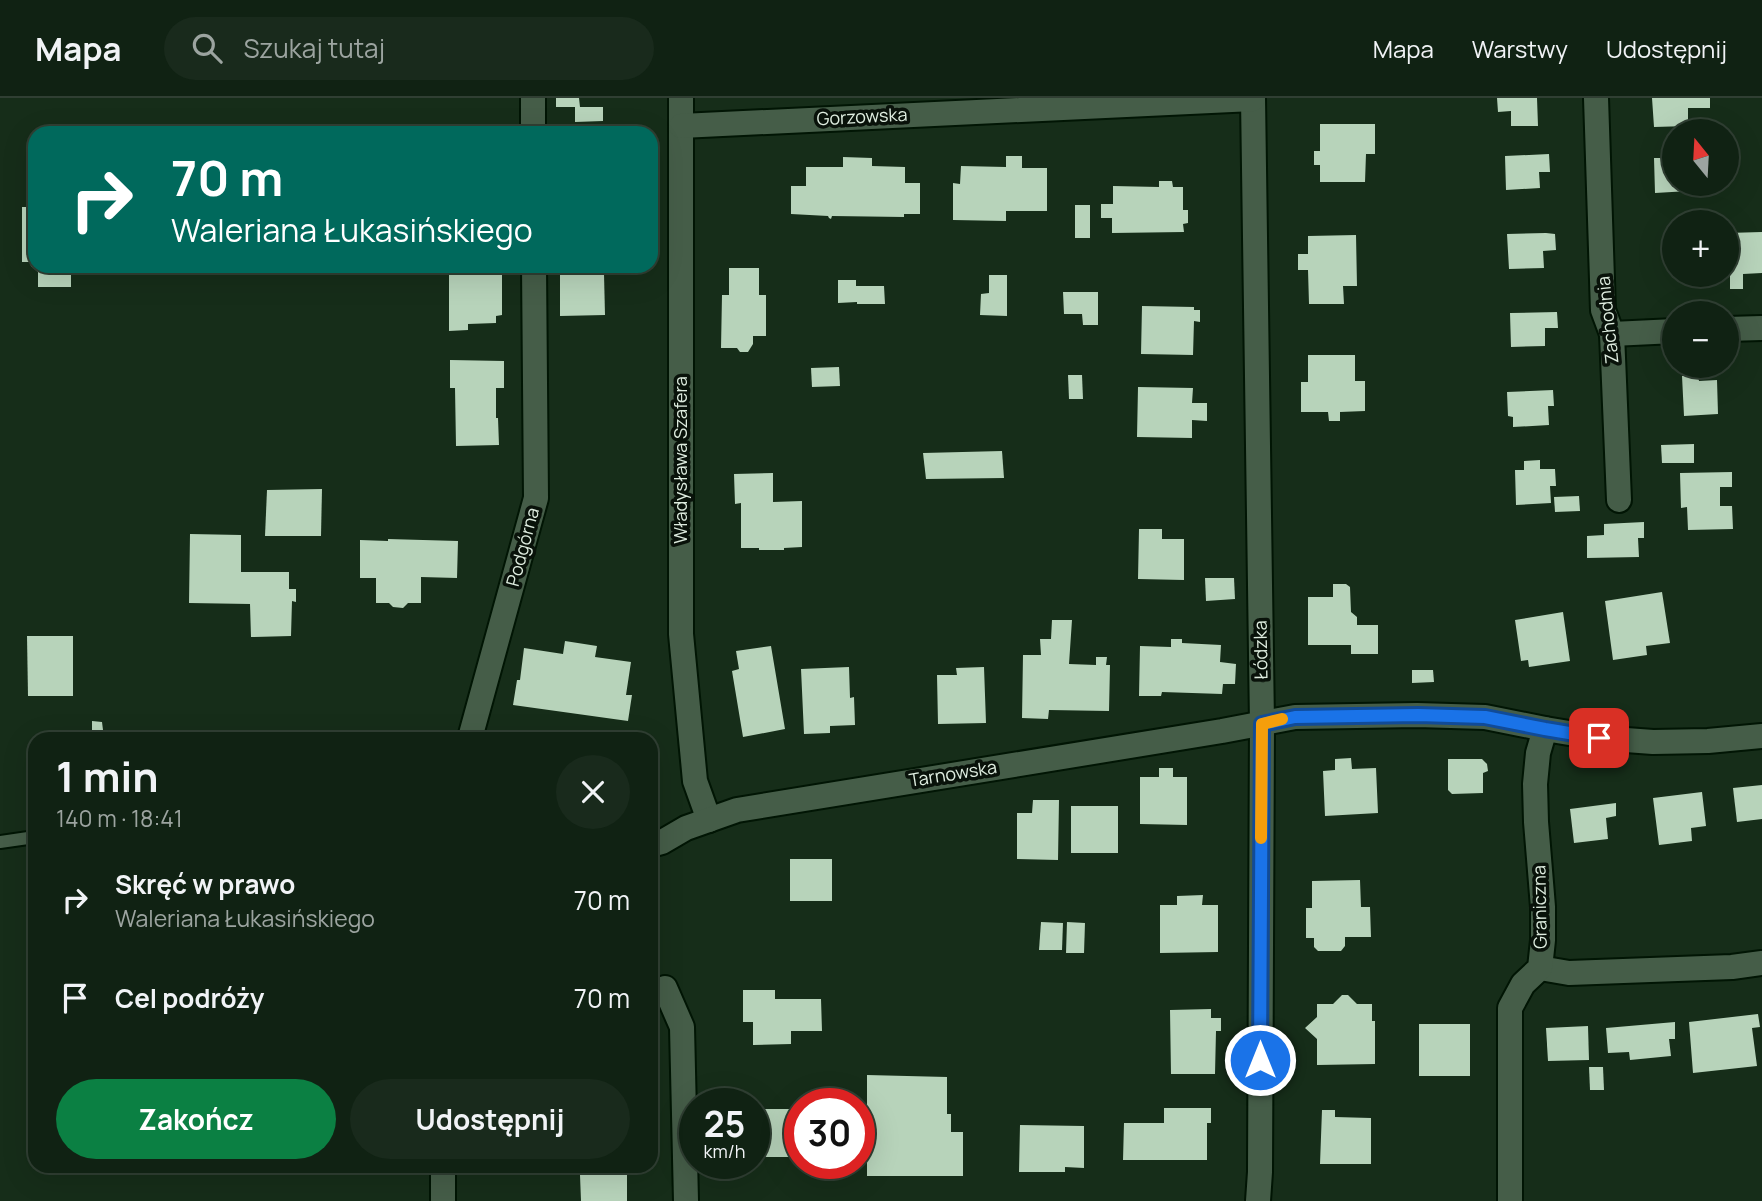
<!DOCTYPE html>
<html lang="pl">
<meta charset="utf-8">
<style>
:root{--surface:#102213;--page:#192a1c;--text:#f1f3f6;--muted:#9ca4a0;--line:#303f33;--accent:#0b8043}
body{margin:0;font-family:Manrope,sans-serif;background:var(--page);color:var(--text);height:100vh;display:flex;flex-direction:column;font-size:26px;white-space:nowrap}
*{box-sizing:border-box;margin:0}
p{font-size:23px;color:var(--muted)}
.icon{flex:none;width:38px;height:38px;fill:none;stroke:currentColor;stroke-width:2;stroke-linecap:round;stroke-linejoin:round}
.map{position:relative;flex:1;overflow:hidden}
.sheet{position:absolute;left:28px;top:634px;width:630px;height:441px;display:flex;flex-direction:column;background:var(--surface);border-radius:21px;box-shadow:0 7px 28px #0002,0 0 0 2px var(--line)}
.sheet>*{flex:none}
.hud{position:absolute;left:28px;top:28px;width:630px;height:147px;border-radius:21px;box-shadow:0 7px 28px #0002,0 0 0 2px var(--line);background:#00695c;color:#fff;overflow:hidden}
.needle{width:46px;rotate:342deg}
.fabs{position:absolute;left:1662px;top:21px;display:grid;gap:14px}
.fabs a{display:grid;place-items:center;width:77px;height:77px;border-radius:50%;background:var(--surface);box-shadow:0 7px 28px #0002,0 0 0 2px var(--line);font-size:35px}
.speed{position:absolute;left:679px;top:990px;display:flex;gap:14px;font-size:35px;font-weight:700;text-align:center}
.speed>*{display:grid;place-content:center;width:91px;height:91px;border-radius:50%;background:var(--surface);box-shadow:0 7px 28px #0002,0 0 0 2px var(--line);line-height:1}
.speed small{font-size:18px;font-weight:400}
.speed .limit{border:10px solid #d22;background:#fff;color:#111}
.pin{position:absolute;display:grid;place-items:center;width:60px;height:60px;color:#fff;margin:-30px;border-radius:14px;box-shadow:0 4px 10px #0006}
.me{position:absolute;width:77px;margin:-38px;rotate:0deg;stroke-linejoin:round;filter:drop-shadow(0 0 5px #0008)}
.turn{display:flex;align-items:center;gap:24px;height:147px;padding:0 28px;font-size:32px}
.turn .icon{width:91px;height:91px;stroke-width:2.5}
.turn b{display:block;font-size:49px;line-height:60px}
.round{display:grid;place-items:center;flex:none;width:74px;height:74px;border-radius:37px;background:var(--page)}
.summary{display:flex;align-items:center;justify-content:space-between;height:119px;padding:0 28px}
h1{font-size:42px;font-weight:700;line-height:52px}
.primary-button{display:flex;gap:14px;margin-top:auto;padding:14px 28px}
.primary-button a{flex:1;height:80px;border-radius:42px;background:var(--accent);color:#fff;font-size:28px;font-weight:700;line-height:80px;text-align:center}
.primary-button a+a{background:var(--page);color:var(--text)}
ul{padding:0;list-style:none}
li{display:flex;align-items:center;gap:21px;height:98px;padding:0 28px}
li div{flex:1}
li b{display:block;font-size:26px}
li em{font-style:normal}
header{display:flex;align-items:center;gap:42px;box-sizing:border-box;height:98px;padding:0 35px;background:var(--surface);border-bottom:2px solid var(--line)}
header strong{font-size:33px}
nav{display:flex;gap:38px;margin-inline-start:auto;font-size:24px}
.search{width:490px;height:63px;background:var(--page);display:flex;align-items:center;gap:18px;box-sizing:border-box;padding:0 24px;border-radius:38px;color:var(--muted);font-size:26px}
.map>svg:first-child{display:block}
.building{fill:#b7d3ba}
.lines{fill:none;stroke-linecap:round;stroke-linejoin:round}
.service-casing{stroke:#011504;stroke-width:16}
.minor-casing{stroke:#011504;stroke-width:28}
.service{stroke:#455d48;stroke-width:12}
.minor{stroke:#455d48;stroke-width:24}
.route-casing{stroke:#114b97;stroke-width:18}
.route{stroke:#1a73e8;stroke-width:12}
.slow{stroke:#f59e0b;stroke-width:12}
.labels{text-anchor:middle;stroke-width:7;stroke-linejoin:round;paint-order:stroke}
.street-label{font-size:18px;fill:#deecdf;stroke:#09120a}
</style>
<header>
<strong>Mapa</strong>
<div class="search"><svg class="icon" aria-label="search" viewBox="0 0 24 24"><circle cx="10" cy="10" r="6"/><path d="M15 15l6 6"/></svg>Szukaj tutaj</div>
<nav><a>Mapa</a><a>Warstwy</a><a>Udostępnij</a></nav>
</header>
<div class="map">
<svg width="1762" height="1103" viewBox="0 0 1762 1103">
<rect width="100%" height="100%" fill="#162d19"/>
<g class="building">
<polygon points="556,0 579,0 580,9 603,9 603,23 575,24 575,9 556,9"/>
<polygon points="1497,0 1537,0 1538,28 1511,28 1511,13 1498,14"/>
<polygon points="1652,0 1710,0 1710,10 1688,10 1688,28 1654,29"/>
<polygon points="1320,26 1375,26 1375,56 1366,56 1365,84 1320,84 1320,67 1314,67 1314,53 1320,53"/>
<polygon points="1549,56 1550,74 1539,74 1540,90 1506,92 1505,58"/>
<polygon points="1006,58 1022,58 1022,70 1047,70 1047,113 1006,113 1006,123 953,122 953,85 960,86 961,68 1006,69"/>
<polygon points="843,59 872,60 872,68 905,69 905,85 920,85 920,116 904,116 904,119 832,118 831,121 829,120 828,118 791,116 791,88 806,88 806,69 843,69"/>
<polygon points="1654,60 1675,60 1675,86 1688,86 1689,93 1655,95"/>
<polygon points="1159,83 1172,83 1173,89 1183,89 1183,112 1188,112 1188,125 1183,126 1184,134 1112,135 1112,120 1101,120 1101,106 1113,106 1113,88 1159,89"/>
<rect x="1075" y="107" width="15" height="33"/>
<polygon points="22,109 35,109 35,168 71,168 71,189 38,189 38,174 31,168 30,164 22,164"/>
<polygon points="1762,134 1762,175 1743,176 1743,191 1730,191 1730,176 1727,176 1727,135"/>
<polygon points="1546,135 1555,136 1556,152 1543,153 1544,170 1509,171 1507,136"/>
<polygon points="1356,137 1357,188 1343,188 1344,206 1309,206 1308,172 1298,172 1298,156 1308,156 1308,138"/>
<polygon points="449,168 502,168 502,217 496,218 496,225 468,226 468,232 449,233"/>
<polygon points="729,170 759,170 759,197 766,197 766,238 753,238 753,246 748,254 740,254 737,250 721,250 722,197 729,197"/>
<polygon points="560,175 604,176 605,217 560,218"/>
<polygon points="989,177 1007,177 1007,218 980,217 981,196 989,195"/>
<polygon points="838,182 856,182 856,188 884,188 885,206 857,206 857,204 838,205"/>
<polygon points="1063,194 1098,194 1098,227 1083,227 1082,216 1064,216"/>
<polygon points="1142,208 1194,209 1194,212 1200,212 1200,224 1194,223 1193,257 1141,256"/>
<polygon points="1557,214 1558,230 1545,230 1545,248 1511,249 1510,215"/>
<polygon points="1308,257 1355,257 1355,283 1365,283 1365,313 1340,314 1340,323 1329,323 1328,314 1301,314 1301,284 1308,284"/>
<polygon points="450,262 504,263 504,290 496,290 496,320 498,320 499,347 456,348 455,290 450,290"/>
<polygon points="839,269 840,288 812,289 811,270"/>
<polygon points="1068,277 1082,277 1083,301 1069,301"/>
<polygon points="1698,277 1699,283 1717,282 1718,316 1684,318 1682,278"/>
<polygon points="1138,289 1193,290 1192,305 1207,305 1207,323 1192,322 1192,340 1137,339"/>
<polygon points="1553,292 1554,308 1548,308 1549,327 1513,329 1513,319 1508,318 1507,294"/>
<polygon points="1694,346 1694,365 1662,365 1661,347"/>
<polygon points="1002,353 1004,380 926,381 923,355"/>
<polygon points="1540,362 1540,371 1555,371 1556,388 1550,388 1551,405 1516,407 1515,372 1524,372 1524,363"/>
<polygon points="1732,374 1732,389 1720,389 1720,408 1732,408 1733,431 1688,432 1687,409 1681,410 1680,375"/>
<polygon points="773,375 773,404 802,403 802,449 784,450 784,452 759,452 759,450 741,450 741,405 735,406 734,376"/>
<polygon points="322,391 321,438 265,438 267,392"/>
<polygon points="1579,398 1580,413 1555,414 1554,399"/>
<polygon points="1644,424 1644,440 1638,440 1639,459 1587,460 1587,438 1604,437 1604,426"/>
<polygon points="1139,431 1162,431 1162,441 1184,441 1184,482 1138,481"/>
<polygon points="190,436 241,437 241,474 289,474 289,491 296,491 296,504 292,503 291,538 251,539 250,506 189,505"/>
<polygon points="388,441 458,443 457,480 421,479 421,505 408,505 403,510 393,509 389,505 376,505 376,480 360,480 360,442 388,443"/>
<polygon points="1205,480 1234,480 1235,501 1206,503"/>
<polygon points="1333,486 1346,486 1350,489 1351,514 1357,519 1357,527 1378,527 1378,556 1351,556 1351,547 1308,547 1308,499 1333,499"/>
<polygon points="1662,494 1670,545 1646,548 1647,557 1613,562 1605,503"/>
<polygon points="1563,514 1570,563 1529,569 1528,562 1521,563 1515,522"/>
<polygon points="1052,522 1072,522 1069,566 1096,567 1096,559 1107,559 1106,567 1110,567 1109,613 1049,612 1048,621 1022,620 1023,557 1041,557 1040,541 1051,541"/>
<polygon points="27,538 73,538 73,598 28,598"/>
<polygon points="1171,541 1182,541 1182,545 1221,547 1220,564 1236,566 1235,586 1223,586 1222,596 1162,594 1161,598 1139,598 1140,548 1171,549"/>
<polygon points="565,543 597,548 595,559 631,564 626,597 632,597 628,623 513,607 517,582 520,582 524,550 563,556"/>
<polygon points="771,548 785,631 743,639 732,573 739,571 736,553"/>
<polygon points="849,569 850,600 854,599 855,627 830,628 830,635 804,636 801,571"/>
<polygon points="984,569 986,625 938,626 937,577 957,577 956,570"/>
<polygon points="1412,572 1433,572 1434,584 1412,585"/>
<polygon points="92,623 102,624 104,640 92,640"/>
<polygon points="1351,660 1352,671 1376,670 1378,715 1325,718 1323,673 1335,672 1335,661"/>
<polygon points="1448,661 1482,661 1487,666 1488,673 1483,675 1483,695 1452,696 1448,692"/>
<polygon points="1159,670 1173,670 1173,679 1187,679 1187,727 1140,726 1140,679 1159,679"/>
<polygon points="1762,687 1762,721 1737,724 1733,690"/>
<polygon points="1702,694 1706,728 1691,730 1692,743 1659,747 1653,700"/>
<polygon points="1033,702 1059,702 1058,762 1017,761 1017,715 1032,715"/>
<polygon points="1616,705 1616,718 1606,720 1608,741 1574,745 1570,711"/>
<rect x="1071" y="708" width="47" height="47"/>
<rect x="790" y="761" width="42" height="42"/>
<polygon points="1360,782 1361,809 1370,809 1371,839 1345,839 1345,848 1341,853 1318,853 1314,849 1314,840 1306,840 1306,810 1312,810 1312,783"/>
<polygon points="1203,797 1202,807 1218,807 1218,854 1160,855 1160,807 1177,807 1177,798"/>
<polygon points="1041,824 1063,825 1062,852 1039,852"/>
<polygon points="1067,824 1085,825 1084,855 1066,855"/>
<polygon points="743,892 775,892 775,901 821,901 822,933 791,933 791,946 753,947 753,924 743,924"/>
<polygon points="1342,897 1348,897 1357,906 1372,906 1372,923 1375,923 1375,966 1317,967 1317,941 1305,930 1317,919 1317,906 1333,906"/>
<polygon points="1211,911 1211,920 1221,920 1221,933 1216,933 1215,976 1171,976 1170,912"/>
<polygon points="1758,916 1760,929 1752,930 1757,968 1693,975 1689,924"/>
<polygon points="1675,924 1675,941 1669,941 1671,958 1630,962 1629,954 1608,955 1606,930"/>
<rect x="1419" y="926" width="51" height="52"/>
<polygon points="1588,928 1589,962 1548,963 1546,930"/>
<polygon points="1589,969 1603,969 1604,992 1590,992"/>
<polygon points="867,977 947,979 947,1016 951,1016 951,1034 963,1034 963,1078 867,1078"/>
<polygon points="1164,1010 1211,1010 1211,1025 1207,1025 1207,1062 1123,1062 1124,1025 1164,1025"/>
<polygon points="754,1011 798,1011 798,1027 800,1027 800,1059 754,1059"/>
<polygon points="1322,1012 1335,1012 1335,1019 1371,1020 1371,1066 1320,1066"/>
<polygon points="1020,1027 1084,1028 1084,1070 1065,1069 1065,1074 1019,1074"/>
<polygon points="592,1068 613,1068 613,1076 627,1075 627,1103 581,1103 580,1077 592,1077"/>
</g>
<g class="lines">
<g class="service-casing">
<polyline id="service" points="0,744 35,739"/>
</g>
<g class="minor-casing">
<g id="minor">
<polyline points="533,0 533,35"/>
<polyline points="681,0 681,536 695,683 709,722"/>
<polyline points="1253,0 1262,626 1260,1074 1258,1103"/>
<polyline points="1596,0 1603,212 1612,236 1619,402"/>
<polyline points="681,28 1253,1"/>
<polyline points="1727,231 1762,230"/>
<polyline points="1612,236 1675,233"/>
<polyline points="470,640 536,400 534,168"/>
<polyline points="651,747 662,744 686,730 737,712 1222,633 1295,619 1417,617 1485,619 1545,631 1599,640 1653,644 1708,643 1762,638"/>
<polyline points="1540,870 1569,875 1732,869 1762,865"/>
<polyline points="665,890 682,929 686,1103"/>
<polyline points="443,1068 443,1103"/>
<polyline points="1510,1103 1510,910 1523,886 1540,870 1543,842 1543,809 1536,724 1535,686 1538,655 1545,631"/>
</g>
</g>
<use href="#service" class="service"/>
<use href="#minor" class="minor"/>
</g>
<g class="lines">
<g class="route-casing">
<polyline id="route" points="1260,962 1262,626 1295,619 1418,617 1485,619 1545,631 1599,640"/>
</g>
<use href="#route" class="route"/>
<polyline class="slow" points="1261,740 1262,626 1282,621"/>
</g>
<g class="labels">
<g class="street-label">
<text transform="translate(862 19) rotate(-3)" y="6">Gorzowska</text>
<text transform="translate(1608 222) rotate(-96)" y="6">Zachodnia</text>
<text transform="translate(681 362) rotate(-90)" y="6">Władysława Szafera</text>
<text transform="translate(523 449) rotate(-75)" y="6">Podgórna</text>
<text transform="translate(1261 552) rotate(-91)" y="6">Łódzka</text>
<text transform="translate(953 676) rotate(-9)" y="6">Tarnowska</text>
<text transform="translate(1540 809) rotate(-91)" y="6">Graniczna</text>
</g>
</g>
</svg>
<div class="fabs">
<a><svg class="needle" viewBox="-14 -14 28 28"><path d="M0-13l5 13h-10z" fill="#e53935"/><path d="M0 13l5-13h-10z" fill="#9ca4a0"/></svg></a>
<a>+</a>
<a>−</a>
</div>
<div class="speed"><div>25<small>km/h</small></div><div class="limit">30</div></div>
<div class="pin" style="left:1599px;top:640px;background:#d93025"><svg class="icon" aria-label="arrive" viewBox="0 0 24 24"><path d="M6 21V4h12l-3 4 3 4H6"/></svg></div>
<svg class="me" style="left:1260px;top:962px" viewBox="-20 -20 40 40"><circle r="17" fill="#1a73e8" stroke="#fff" stroke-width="3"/><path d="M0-11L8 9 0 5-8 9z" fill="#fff"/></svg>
<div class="hud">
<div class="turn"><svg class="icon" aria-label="right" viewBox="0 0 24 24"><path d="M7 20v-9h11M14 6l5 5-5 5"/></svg><div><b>70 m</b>Waleriana Łukasińskiego</div></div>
</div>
<section class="sheet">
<div class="summary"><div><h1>1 min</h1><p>140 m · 18:41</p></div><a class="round"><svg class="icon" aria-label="close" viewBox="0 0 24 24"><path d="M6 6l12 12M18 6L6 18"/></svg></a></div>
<ul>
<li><svg class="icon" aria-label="right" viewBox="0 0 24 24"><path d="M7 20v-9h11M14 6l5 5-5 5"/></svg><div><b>Skręć w prawo</b><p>Waleriana Łukasińskiego</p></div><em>70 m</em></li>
<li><svg class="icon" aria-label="arrive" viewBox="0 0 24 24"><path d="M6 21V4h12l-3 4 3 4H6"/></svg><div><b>Cel podróży</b></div><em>70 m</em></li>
</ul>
<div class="primary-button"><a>Zakończ</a><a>Udostępnij</a></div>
</section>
</div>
